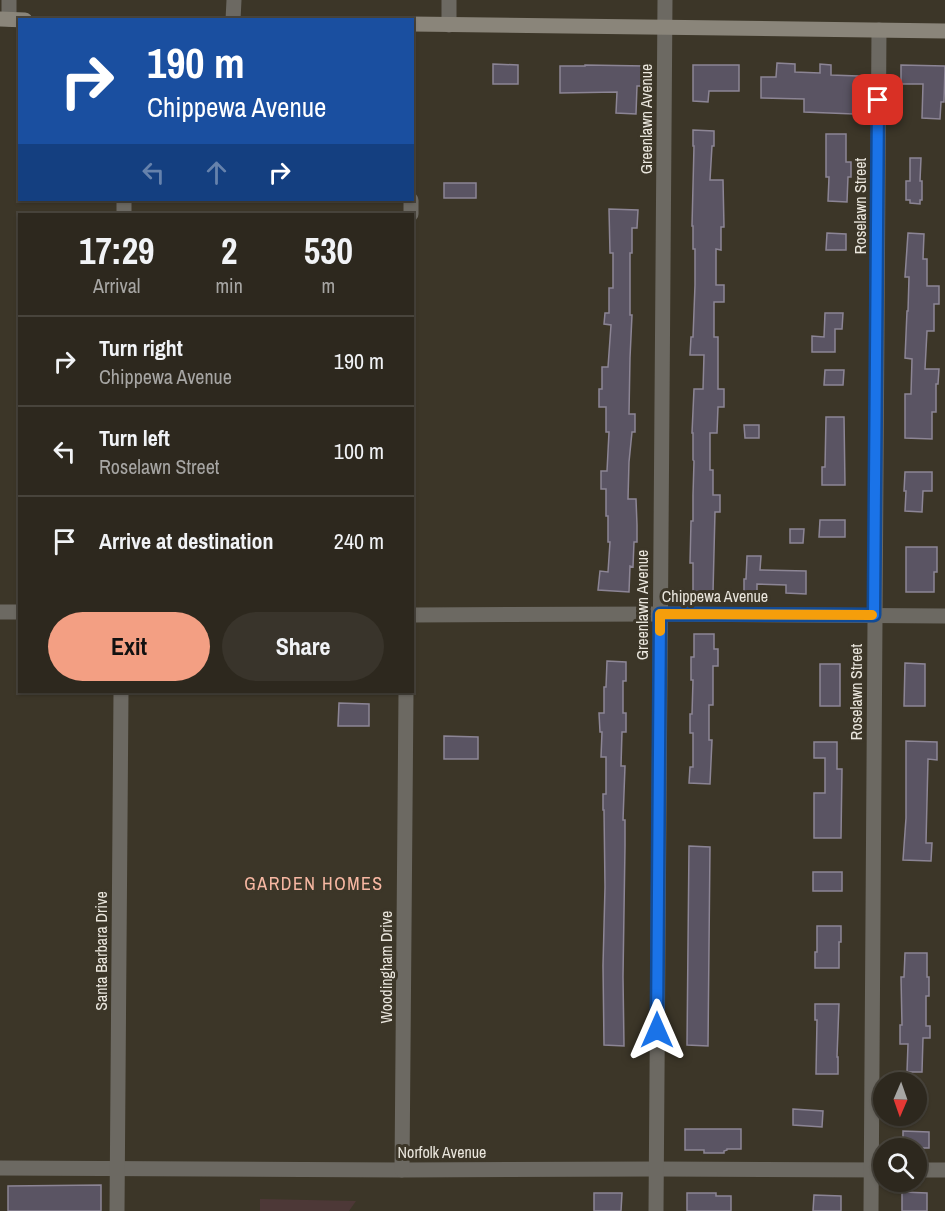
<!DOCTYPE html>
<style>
:root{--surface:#2d281e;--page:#39342b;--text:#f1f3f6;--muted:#a7a6a4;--line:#48443c;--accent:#f39f83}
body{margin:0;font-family:"Archivo Narrow",sans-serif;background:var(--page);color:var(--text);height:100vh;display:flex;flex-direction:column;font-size:22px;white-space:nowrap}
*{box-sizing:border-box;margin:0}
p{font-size:20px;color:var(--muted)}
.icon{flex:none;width:33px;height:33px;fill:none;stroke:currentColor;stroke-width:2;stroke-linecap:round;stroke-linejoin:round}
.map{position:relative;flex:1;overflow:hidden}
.drawer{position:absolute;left:18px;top:213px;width:396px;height:480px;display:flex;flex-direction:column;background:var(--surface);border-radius:0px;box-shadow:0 2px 4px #0004,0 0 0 2px var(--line)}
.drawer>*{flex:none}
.guide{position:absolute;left:18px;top:18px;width:396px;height:183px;border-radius:0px;box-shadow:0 2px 4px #0004,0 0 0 2px var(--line);background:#1a4fa0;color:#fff;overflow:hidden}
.needle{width:39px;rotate:182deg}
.tools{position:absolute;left:873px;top:1072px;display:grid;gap:12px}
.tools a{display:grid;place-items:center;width:54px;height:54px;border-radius:50%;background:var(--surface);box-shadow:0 2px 4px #0004,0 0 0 2px var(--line);font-size:30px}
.pin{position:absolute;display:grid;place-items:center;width:51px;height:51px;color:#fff;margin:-26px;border-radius:12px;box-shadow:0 3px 9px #0006}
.me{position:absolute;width:66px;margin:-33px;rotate:0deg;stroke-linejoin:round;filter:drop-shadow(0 0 4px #0008)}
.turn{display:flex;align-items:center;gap:21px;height:126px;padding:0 30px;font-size:27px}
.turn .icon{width:78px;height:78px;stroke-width:2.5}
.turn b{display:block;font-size:42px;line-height:51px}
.lanes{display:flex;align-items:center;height:57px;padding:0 30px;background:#0003;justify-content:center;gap:30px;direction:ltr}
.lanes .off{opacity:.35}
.eta{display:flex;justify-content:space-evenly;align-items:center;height:102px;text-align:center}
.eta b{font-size:36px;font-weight:700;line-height:42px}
.cta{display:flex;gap:12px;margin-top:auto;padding:12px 30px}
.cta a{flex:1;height:69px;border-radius:36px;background:var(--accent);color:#111;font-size:24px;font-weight:700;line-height:69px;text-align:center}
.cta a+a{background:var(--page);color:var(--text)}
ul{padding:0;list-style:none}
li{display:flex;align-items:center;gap:18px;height:90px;padding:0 30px;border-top:2px solid var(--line)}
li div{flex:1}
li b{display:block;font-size:22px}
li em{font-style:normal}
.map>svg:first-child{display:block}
.industrial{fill:#4d3837}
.building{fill:#5a5463;stroke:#8c8595;stroke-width:1.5}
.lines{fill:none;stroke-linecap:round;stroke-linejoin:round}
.street{stroke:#6c6962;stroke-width:15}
.secondary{stroke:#8a857a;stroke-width:15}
.route-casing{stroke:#114b97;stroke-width:15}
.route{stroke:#1a73e8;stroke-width:10}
.slow{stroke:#f59e0b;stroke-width:10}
.labels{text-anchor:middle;stroke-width:6;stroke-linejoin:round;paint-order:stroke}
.street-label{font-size:16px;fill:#eae6dd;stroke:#3c3628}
.neighbourhood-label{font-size:18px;letter-spacing:1.5px;fill:#f8b8a3;stroke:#3c3628}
</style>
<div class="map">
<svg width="945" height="1211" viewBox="0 0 945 1211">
<rect width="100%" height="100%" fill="#3c3628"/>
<polygon class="industrial" points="260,1199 356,1201 349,1211 260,1211"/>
<g class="building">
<polygon points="777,63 795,64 795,72 820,73 820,64 831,65 831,75 858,76 858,101 854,100 854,114 804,112 804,99 761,98 761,77 776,77"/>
<polygon points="493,64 518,65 518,84 493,84"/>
<polygon points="585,65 645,66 644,86 637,86 636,114 616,113 617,92 560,93 560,66 585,66"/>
<polygon points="693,65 739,65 739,91 709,91 708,102 693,101"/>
<polygon points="901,65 945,66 944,102 941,102 940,119 922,118 923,84 901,84"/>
<polygon points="693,130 714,131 714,146 712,146 710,180 723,180 724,227 721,227 721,250 716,249 716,285 724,285 724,302 714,302 714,337 718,337 718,389 724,389 724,407 718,407 717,433 710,433 710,470 713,470 713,495 720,495 720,512 715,512 713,592 693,592 693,563 690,563 691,521 693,521 693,495 694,461 693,460 693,433 692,433 694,389 703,389 704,355 690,355 691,337 693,337 695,285 695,249 693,249 693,226 692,226 694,146 693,146"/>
<polygon points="826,134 846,134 846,162 851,162 851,177 848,177 847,202 828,201 829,177 826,177"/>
<polygon points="910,158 921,158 920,181 922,181 922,200 920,200 920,204 910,203 910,200 906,200 906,181 910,181"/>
<rect x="444" y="183" width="32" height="15"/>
<polygon points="609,209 638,210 637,228 632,228 632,253 630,253 630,315 632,315 630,358 629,414 635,414 635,432 632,432 629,462 628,499 636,499 637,525 637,542 634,542 633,567 630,566 629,592 598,590 600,571 608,572 610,542 608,542 608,516 606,516 606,489 601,489 601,471 607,471 609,432 606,432 606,407 599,407 599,389 602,389 602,367 608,367 611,325 604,324 605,313 609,313 609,288 613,288 613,253 610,253"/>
<polygon points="827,233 846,234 846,250 826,250"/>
<polygon points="908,233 924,234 923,259 927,259 927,286 939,286 939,304 934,304 934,331 927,331 925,369 939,369 938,384 936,384 936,412 932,412 932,439 905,438 905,394 911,394 912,359 905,358 907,311 908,311 909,277 905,277"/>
<polygon points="825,313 843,313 842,329 835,329 835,352 812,352 812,336 824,337"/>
<polygon points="825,370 844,370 843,385 824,385"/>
<polygon points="826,417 844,417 845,485 822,485 822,467 825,467"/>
<polygon points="744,425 759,425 759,438 745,438"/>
<polygon points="905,472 932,472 932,491 923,491 922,512 905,511 906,491 904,491"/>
<polygon points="820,520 845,520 845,537 819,537"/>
<polygon points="790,529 804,529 803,543 790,543"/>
<polygon points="906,547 937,547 937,572 934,572 934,592 906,592"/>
<polygon points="747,556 761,556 760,570 806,571 806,594 786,593 786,585 757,584 757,596 744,596 744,579 746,579"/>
<polygon points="694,634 714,634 714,649 718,649 718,666 713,666 713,705 709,705 709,740 712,740 710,784 689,783 690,767 693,767 693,733 690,733 690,714 692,714 693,680 691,680 691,657 694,657"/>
<polygon points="607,661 626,662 626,681 623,681 623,713 626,713 626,732 622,732 621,766 625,766 623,820 625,820 625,846 623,977 624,1046 604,1045 603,966 605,887 604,810 603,810 603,794 606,794 606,757 601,757 602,732 600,732 599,713 604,713 604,687 606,687"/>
<polygon points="905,663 925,664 925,706 904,706"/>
<rect x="820" y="664" width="20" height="42"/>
<polygon points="339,703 369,704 369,726 338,726"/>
<polygon points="444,736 478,737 478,759 444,759"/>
<polygon points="906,741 937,742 937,760 928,759 926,843 932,843 931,861 903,860 906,818"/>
<polygon points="814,742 837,742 837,769 842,769 841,838 814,838 814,793 825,793 825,758 814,758"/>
<polygon points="689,846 710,847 708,1046 687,1045"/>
<rect x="813" y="872" width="29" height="19"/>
<polygon points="817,926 841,926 841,942 839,942 839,968 815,968 815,952 817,952"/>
<polygon points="905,953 927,953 927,977 929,977 929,996 926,996 926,1026 930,1026 930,1038 923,1038 922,1072 907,1072 908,1044 900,1044 900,1025 902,1025 901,977 904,977"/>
<polygon points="815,1004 839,1004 837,1057 838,1057 838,1074 816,1074 817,1020 815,1020"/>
<polygon points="793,1109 823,1111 822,1127 793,1125"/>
<polygon points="685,1129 741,1129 741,1149 727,1149 727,1150 724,1151 724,1153 704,1153 704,1150 685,1150"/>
<polygon points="903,1131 929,1132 929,1148 903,1148"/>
<polygon points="101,1185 101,1211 8,1211 8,1186"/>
<polygon points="902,1192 927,1193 927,1211 902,1211"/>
<polygon points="594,1193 622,1193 621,1211 594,1211"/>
<polygon points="687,1193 716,1193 716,1196 731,1196 731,1211 687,1211"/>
<polygon points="814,1195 841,1196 841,1211 813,1211"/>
</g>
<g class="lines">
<g class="street">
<polyline points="9,19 9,0"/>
<polyline points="233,20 234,0"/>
<polyline points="449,25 449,0"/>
<polyline points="124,214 124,200"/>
<polyline points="411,214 411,200"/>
<polyline points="0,612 20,612"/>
<polyline points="412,615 660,614 945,616"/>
<polyline points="0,1168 402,1170 656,1169 884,1170"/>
<polyline points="402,1170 406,692"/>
<polyline points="916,1170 945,1170"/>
<polyline points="117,1211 121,692"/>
<polyline points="656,1211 665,0"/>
<polyline points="871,1211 879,30"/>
</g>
<g class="secondary">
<polyline points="0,19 25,20"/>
<polyline points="412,24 945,31"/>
</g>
</g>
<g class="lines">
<g class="route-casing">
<polyline id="route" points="657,1030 660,614 874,615 878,100"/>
</g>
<use href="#route" class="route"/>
<polyline class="slow" points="660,631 660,614 872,615"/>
</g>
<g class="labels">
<g class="street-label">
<text transform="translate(646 119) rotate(-90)" y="6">Greenlawn Avenue</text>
<text transform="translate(860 206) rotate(-90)" y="6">Roselawn Street</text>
<text x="715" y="602">Chippewa Avenue</text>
<text transform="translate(642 605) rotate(-90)" y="6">Greenlawn Avenue</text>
<text transform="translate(856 692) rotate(-90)" y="6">Roselawn Street</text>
<text transform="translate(101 951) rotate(-90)" y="6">Santa Barbara Drive</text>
<text transform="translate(386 967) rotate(-90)" y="6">Woodingham Drive</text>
<text x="442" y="1158">Norfolk Avenue</text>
</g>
<g class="neighbourhood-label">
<text x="314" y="890">GARDEN HOMES</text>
</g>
</g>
</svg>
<div class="tools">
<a><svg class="needle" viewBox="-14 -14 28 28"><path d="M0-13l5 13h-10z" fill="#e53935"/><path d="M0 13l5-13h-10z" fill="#a7a6a4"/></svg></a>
<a><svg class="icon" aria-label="search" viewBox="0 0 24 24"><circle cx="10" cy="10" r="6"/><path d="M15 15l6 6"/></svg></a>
</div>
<div class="pin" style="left:878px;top:100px;background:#d93025"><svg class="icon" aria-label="arrive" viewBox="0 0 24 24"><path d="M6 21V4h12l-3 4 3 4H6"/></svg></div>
<svg class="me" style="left:657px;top:1030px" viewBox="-20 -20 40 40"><path d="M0-17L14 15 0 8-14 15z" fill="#1a73e8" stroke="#fff" stroke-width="4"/></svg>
<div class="guide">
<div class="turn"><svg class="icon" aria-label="right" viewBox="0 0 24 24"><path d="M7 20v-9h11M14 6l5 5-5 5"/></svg><div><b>190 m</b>Chippewa Avenue</div></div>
<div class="lanes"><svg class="icon off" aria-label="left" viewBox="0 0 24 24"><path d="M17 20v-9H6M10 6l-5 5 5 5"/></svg><svg class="icon off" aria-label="ahead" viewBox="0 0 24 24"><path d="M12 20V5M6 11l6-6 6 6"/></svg><svg class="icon" aria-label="right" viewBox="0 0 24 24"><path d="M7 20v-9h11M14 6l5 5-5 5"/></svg></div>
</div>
<section class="drawer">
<div class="eta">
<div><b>17:29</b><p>Arrival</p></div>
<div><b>2</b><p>min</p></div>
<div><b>530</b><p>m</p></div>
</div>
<ul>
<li><svg class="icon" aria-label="right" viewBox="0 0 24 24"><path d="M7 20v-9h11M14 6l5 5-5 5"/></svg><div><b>Turn right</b><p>Chippewa Avenue</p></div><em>190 m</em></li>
<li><svg class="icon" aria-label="left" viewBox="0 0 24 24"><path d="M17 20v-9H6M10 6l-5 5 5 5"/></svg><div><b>Turn left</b><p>Roselawn Street</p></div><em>100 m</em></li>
<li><svg class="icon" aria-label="arrive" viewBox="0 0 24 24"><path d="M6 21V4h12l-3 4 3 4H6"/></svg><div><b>Arrive at destination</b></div><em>240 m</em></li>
</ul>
<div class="cta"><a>Exit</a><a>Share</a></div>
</section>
</div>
